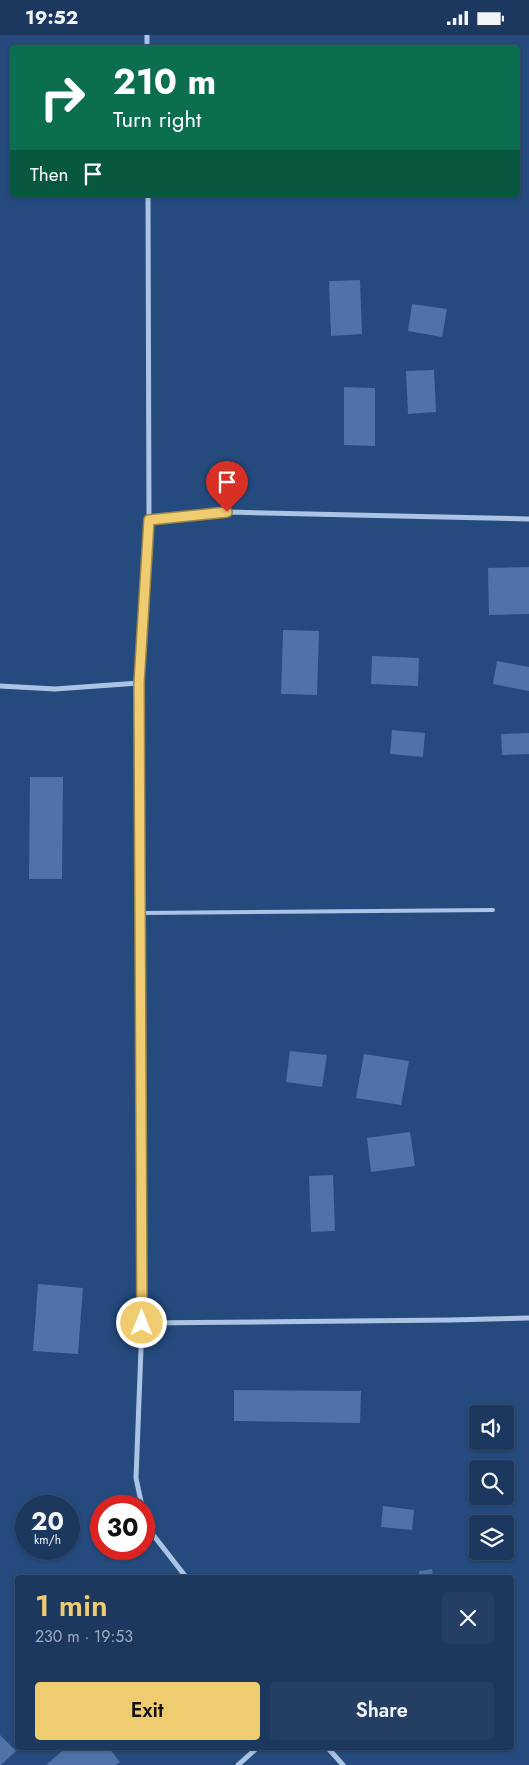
<!DOCTYPE html>
<meta charset="utf-8">
<style>
:root{--surface:#1c385e;--page:#253f64;--text:#f1f3f6;--muted:#a0acbc;--line:#3a5273;--accent:#eecc6f}
body{margin:0;font-family:Jost,sans-serif;background:var(--page);color:var(--text);height:100vh;display:flex;flex-direction:column;font-size:19px;white-space:nowrap}
*{box-sizing:border-box;margin:0}
p{font-size:16px;color:var(--muted)}
.icon{flex:none;width:28px;height:28px;fill:none;stroke:currentColor;stroke-width:2;stroke-linecap:round;stroke-linejoin:round}
.map{position:relative;flex:1;overflow:hidden}
.side{position:absolute;left:15px;top:1540px;width:499px;height:175px;display:flex;flex-direction:column;background:var(--surface);border-radius:5px;box-shadow:0 1px 4px #0004,0 0 0 1px var(--line)}
.side>*{flex:none}
.banner{position:absolute;left:10px;top:10px;width:510px;height:152px;border-radius:5px;box-shadow:0 1px 4px #0004,0 0 0 1px var(--line);background:#0b6e4f;color:#fff;overflow:hidden}
.fabs{position:absolute;left:469px;top:1370px;display:grid;gap:10px}
.fabs a{display:grid;place-items:center;width:45px;height:45px;border-radius:5px;background:var(--surface);box-shadow:0 1px 4px #0004,0 0 0 1px var(--line);font-size:25px}
.speed{position:absolute;left:15px;top:1460px;display:flex;gap:10px;font-size:25px;font-weight:700;text-align:center}
.speed>*{display:grid;place-content:center;width:65px;height:65px;border-radius:50%;background:var(--surface);box-shadow:0 1px 4px #0004,0 0 0 1px var(--line);line-height:1}
.speed small{font-size:12px;font-weight:400}
.speed .limit{border:8px solid #d22;background:#fff;color:#111}
.pin{position:absolute;display:grid;place-items:center;width:42px;height:42px;color:#fff;margin:-51px -21px;border-radius:50% 50% 50% 0;rotate:-45deg;box-shadow:0 0 5px #0007}
.pin .icon{rotate:45deg}
.me{position:absolute;width:55px;margin:-28px;rotate:0deg;stroke-linejoin:round;filter:drop-shadow(0 0 4px #0008)}
.turn{display:flex;align-items:center;gap:18px;height:105px;padding:0 20px;font-size:22px}
.turn .icon{width:65px;height:65px;stroke-width:2.5}
.turn b{display:block;font-size:35px;line-height:42px}
.then{display:flex;align-items:center;height:48px;padding:0 20px;background:#0003;gap:10px;font-size:19px}
.round{display:grid;place-items:center;flex:none;width:52px;height:52px;border-radius:5px;background:var(--page)}
.headline{display:flex;align-items:center;justify-content:space-between;height:85px;padding:0 20px}
h1{font-size:30px;font-weight:600;line-height:38px;color:var(--accent)}
.action{display:flex;gap:10px;margin-top:auto;padding:10px 20px}
.action a{flex:1;height:58px;border-radius:5px;background:var(--accent);color:#111;font-size:20px;font-weight:600;line-height:58px;text-align:center}
.action a+a{background:var(--page);color:var(--text)}
.status{display:flex;justify-content:space-between;align-items:center;height:35px;padding:0 25px;background:var(--surface);direction:ltr}
.status svg{height:14px;fill:currentColor}
.map>svg:first-child{display:block}
.building{fill:#4e73a6}
.lines{fill:none;stroke-linecap:round;stroke-linejoin:round}
.service{stroke:#abc4e5;stroke-width:4}
.minor{stroke:#abc4e5;stroke-width:5}
.route-casing{stroke:#9b8548;stroke-width:12}
.route{stroke:#eecc6f;stroke-width:9}
</style>
<div class="status"><b>19:52</b><svg viewBox="0 0 49 12"><path d="M0 12V9h3v3zM5 12V6h3v6zM10 12V3h3v9zM15 12V0h3v12zM26 1h20v11H26zM47 4h2v5h-2z"/></svg></div>
<div class="map">
<svg width="529" height="1730" viewBox="0 0 529 1730">
<rect width="100%" height="100%" fill="#254a7d"/>
<g class="building">
<polygon points="360,245 362,299 331,301 329,246"/>
<polygon points="412,269 447,274 442,302 408,296"/>
<polygon points="434,335 436,377 408,379 406,336"/>
<polygon points="344,352 375,353 375,411 344,410"/>
<polygon points="529,532 529,579 489,580 488,533"/>
<polygon points="283,595 319,596 317,660 281,659"/>
<polygon points="372,621 419,623 418,651 371,649"/>
<polygon points="497,626 529,632 529,656 493,649"/>
<polygon points="392,695 425,698 423,722 390,719"/>
<polygon points="529,698 529,719 502,720 501,699"/>
<polygon points="30,742 63,742 62,844 29,844"/>
<polygon points="290,1016 327,1020 322,1052 286,1047"/>
<polygon points="364,1019 409,1026 401,1070 356,1063"/>
<polygon points="410,1097 415,1131 371,1137 367,1103"/>
<polygon points="333,1140 335,1196 311,1197 309,1141"/>
<polygon points="38,1249 83,1253 78,1319 33,1316"/>
<polygon points="234,1355 361,1356 360,1388 234,1386"/>
<polygon points="383,1471 414,1475 412,1495 381,1492"/>
<polygon points="432,1534 433,1542 419,1542 419,1536"/>
<polygon points="0,1700 16,1716 1,1730 0,1730"/>
<polygon points="67,1712 108,1712 120,1727 116,1730 46,1730"/>
</g>
<g class="lines">
<polyline class="service" points="140,878 493,875"/>
<g class="minor">
<polyline points="147,0 147,12"/>
<polyline points="149,485 227,477 529,484"/>
<polyline points="0,651 55,654 139,648"/>
<polyline points="142,1288 450,1285 529,1283"/>
<polyline points="142,1471 136,1443 142,1288 139,648 149,485 148,160"/>
<polyline points="144,1478 147,1492 186,1542"/>
<polyline points="327,1712 343,1730"/>
<polyline points="238,1730 258,1712"/>
</g>
</g>
<g class="lines">
<g class="route-casing">
<polyline id="route" points="142,1288 139,648 149,485 227,477"/>
</g>
<use href="#route" class="route"/>
</g>
</svg>
<div class="fabs">
<a><svg class="icon" aria-label="sound" viewBox="0 0 24 24"><path d="M4 9h4l5-4v14l-5-4H4zM17 9q2 3 0 6"/></svg></a>
<a><svg class="icon" aria-label="search" viewBox="0 0 24 24"><circle cx="10" cy="10" r="6"/><path d="M15 15l6 6"/></svg></a>
<a><svg class="icon" aria-label="layers" viewBox="0 0 24 24"><path d="M12 4l9 5-9 5-9-5zM3 14l9 5 9-5"/></svg></a>
</div>
<div class="speed"><div>20<small>km/h</small></div><div class="limit">30</div></div>
<div class="pin" style="left:227px;top:477px;background:#d93025"><svg class="icon" aria-label="arrive" viewBox="0 0 24 24"><path d="M6 21V4h12l-3 4 3 4H6"/></svg></div>
<svg class="me" style="left:142px;top:1288px" viewBox="-20 -20 40 40"><circle r="17" fill="#eecc6f" stroke="#fff" stroke-width="3"/><path d="M0-11L8 9 0 5-8 9z" fill="#fff"/></svg>
<div class="banner">
<div class="turn"><svg class="icon" aria-label="right" viewBox="0 0 24 24"><path d="M7 20v-9h11M14 6l5 5-5 5"/></svg><div><b>210 m</b>Turn right</div></div>
<div class="then">Then<svg class="icon" aria-label="arrive" viewBox="0 0 24 24"><path d="M6 21V4h12l-3 4 3 4H6"/></svg></div>
</div>
<section class="side">
<div class="headline"><div><h1>1 min</h1><p>230 m · 19:53</p></div><a class="round"><svg class="icon" aria-label="close" viewBox="0 0 24 24"><path d="M6 6l12 12M18 6L6 18"/></svg></a></div>
<div class="action"><a>Exit</a><a>Share</a></div>
</section>
</div>
